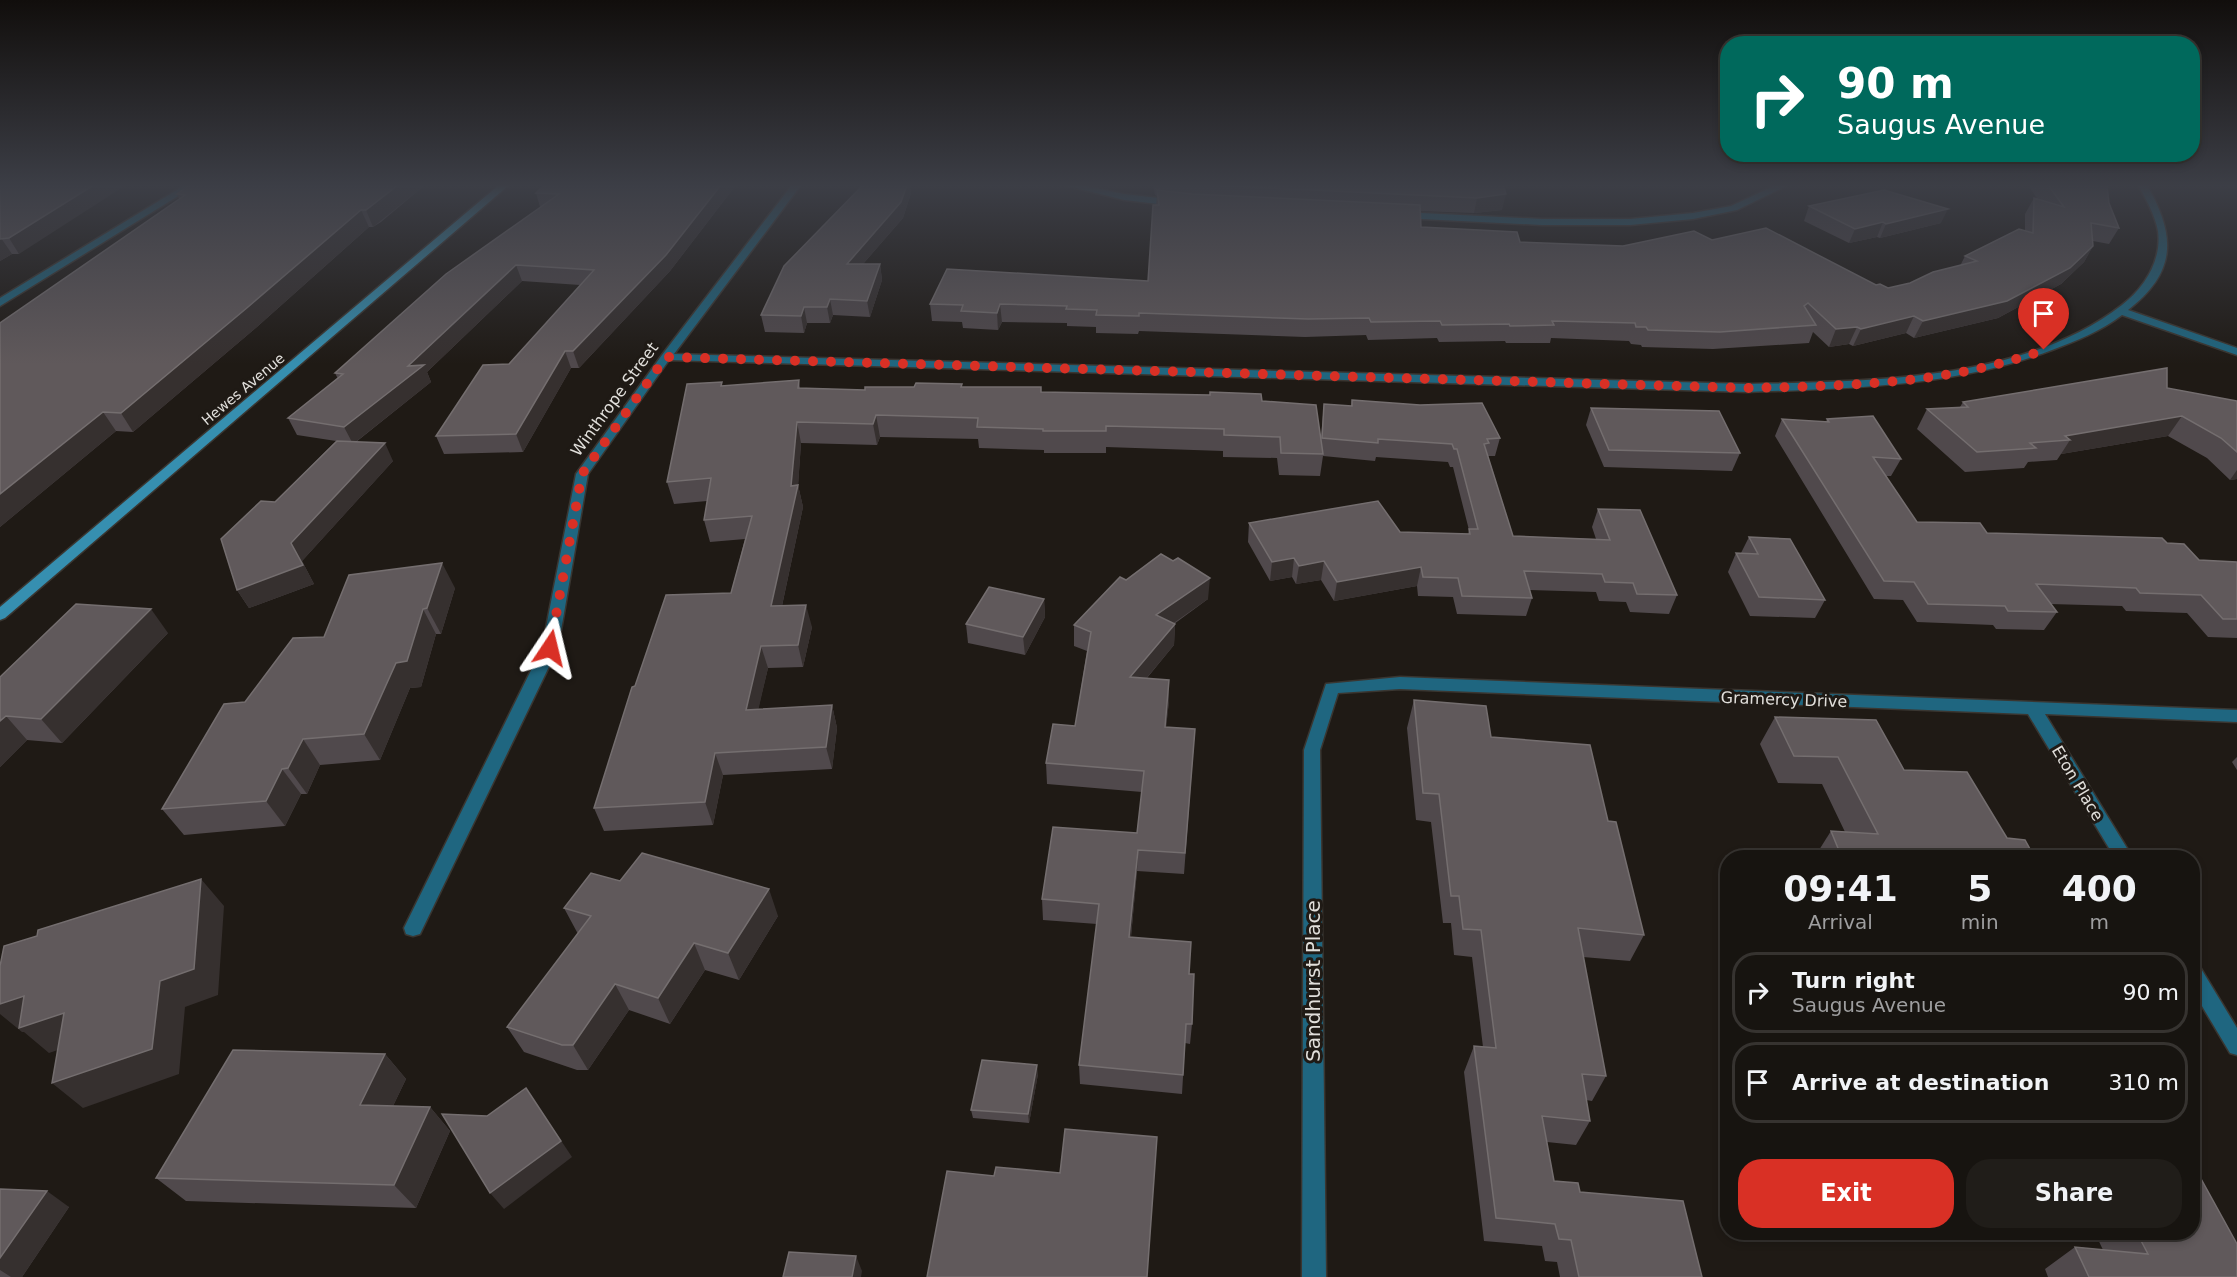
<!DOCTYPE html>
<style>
:root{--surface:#171410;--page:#201d19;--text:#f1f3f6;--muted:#9e9e9f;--line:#363330;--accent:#d93025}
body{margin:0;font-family:"DejaVu Sans",sans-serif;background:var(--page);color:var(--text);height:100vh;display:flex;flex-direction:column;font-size:22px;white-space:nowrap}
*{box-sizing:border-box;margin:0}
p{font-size:20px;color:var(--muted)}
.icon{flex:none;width:33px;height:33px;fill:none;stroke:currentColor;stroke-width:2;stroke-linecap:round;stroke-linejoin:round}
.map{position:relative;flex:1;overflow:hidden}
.details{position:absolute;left:1720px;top:850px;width:480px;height:390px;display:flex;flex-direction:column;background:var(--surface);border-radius:24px;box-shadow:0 3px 9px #0003,0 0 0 2px var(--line)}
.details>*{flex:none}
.top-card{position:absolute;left:1720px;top:36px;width:480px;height:126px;border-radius:24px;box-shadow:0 3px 9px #0003,0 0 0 2px var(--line);background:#00695c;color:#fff;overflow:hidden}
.pin{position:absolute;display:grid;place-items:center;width:51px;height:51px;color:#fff;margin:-62px -26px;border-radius:50% 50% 50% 0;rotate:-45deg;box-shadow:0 0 6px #0007}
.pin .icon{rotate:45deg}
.me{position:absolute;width:66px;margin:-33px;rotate:10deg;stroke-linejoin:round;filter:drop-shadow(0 0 4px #0008)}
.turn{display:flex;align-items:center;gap:21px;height:126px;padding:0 18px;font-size:27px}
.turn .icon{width:78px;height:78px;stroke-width:2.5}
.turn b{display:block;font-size:42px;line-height:51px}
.eta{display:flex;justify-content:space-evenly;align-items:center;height:102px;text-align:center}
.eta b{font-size:36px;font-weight:800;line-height:42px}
.primary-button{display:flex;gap:12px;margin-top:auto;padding:12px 18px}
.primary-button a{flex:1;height:69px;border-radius:24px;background:var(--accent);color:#fff;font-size:24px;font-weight:800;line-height:69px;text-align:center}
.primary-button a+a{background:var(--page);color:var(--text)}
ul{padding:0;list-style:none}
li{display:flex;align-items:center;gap:18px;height:81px;margin:0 12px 9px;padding:0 6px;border:3px solid var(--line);border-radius:24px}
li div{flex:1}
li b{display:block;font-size:22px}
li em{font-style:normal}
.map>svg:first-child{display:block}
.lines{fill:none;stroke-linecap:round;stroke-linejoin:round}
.street-casing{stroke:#3a3631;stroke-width:3}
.secondary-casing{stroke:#3a3631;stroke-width:3}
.street{fill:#1f6680;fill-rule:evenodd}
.secondary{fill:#368fb0;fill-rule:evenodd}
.wall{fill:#50494c}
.shaded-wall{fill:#36302f}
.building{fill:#60595b;stroke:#746e6f;stroke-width:1.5}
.route{stroke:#d93025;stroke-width:10;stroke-dasharray:0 18}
.labels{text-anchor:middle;stroke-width:6;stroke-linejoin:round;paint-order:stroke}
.far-street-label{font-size:14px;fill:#e1dfdb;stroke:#1f1a15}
.street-label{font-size:16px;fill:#e1dfdb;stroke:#1f1a15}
.near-street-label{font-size:20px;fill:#e1dfdb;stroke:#1f1a15}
</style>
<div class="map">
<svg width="2237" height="1277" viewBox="0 0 2237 1277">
<rect width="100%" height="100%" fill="#1f1a15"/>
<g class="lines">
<g class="street-casing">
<g id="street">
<polygon points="185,185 196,185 0,306 0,298"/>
<path d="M 792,185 L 801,185 L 674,354 L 1748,384 C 1868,381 2023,382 2122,305 C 2144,288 2162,261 2158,231 C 2155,215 2146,199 2138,185 L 2147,185 C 2176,236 2177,272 2128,310 L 2237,348 L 2237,355 L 2122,315 C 2101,331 2076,341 2052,350 C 1954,387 1851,388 1748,392 L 669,360 L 588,474 L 558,648 L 420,934 L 413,936 L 406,934 L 404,928 L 542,648 L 576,474 L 662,355 Z"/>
<polygon points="1064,185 1081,185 1124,194 1176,200 1181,203 1176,206 1124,200"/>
<polygon points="1776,185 1788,185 1737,210 1693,219 1630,225 1542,225 1401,218 1396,215 1401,212 1542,219 1630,219 1693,213 1731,206"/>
<polygon points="1400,677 2237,710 2237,722 2045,714 2133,858 2115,858 2028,714 1400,689 1338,693 1320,750 1326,1277 1302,1277 1304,750 1326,684"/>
<polygon points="2193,964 2200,967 2237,1028 2237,1055 2230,1053 2193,991"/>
</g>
</g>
<g class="secondary-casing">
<polygon id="secondary" points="499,185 509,185 5,618 0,620 0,607"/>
</g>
<use href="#street" class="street"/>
<use href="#secondary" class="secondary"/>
</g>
<g class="wall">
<polygon points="0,185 19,254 12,254 0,261"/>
<polygon points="425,185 381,222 373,227 369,227 258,326 133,432 116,431 0,527 0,323 179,199 177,194"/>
<polygon points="736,185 670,271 579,368 571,368 523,452 444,454 436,436 509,364 580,285 522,281 427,372 431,382 356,442 393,461 302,561 314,584 249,608 237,590 275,502 336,441 297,435 288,418 338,379 335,373 540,207 536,193"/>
<polygon points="863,185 910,185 911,193 903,218 863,264 880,264 882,280 870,317 833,315 830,323 807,323 804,333 765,332 761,315"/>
<polygon points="1153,185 1503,185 1502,210 1474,213 1420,211 1421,227 1520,242 1623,246 1712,240 1888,288 1910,283 1960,266 1965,256 2025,231 2025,214 2034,198 2038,200 2028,185 2107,185 2109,203 2119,228 2109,244 2093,241 2093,246 2084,262 2061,284 1998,318 1914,338 1906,333 1853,346 1849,344 1829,347 1813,332 1809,343 1713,349 1642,347 1641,345 1631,344 1629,341 1551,338 1550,343 1506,343 1505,341 1439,342 1437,338 1368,340 1366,335 1305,337 1139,331 1138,334 1096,333 1096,327 1067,326 1067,323 1002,322 998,330 963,328 962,322 932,321 930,304 1148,281 1156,205 1157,196 1155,195"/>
<polygon points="1809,206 1941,223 1880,238 1877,237 1849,243 1804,221"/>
<polygon points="799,380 800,388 865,390 962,387 1042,392 1262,401 1321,437 1324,404 1351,406 1352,400 1500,438 1495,456 1488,456 1513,536 1596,539 1592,527 1598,509 1677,595 1669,614 1630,612 1626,602 1599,601 1596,592 1530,590 1532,598 1526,616 1457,614 1453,597 1418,596 1417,586 1334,601 1321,580 1296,584 1292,577 1270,581 1248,542 1249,523 1400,532 1468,534 1469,530 1453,467 1450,467 1448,462 1376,457 1375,461 1323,456 1320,476 1279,475 1277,458 1223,457 1223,451 1106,447 1106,453 1044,453 1044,450 979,448 978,439 880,437 877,445 801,443 798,485 803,507 782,606 812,627 803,667 768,668 758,709 832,705 837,728 832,769 723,775 713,825 604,831 594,808 635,686 731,593 745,539 710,542 704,520 707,501 674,504 667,482 723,386"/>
<polygon points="2167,388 2237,401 2237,479 2230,480 2207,458 2168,436 2061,454 2057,460 2028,462 2024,468 1965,472 1917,429 1927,409 1960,407 1963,402"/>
<polygon points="1591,408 1740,453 1732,471 1604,467 1586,425"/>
<polygon points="1782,419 1826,422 1827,419 1901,459 1891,476 1886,476 1917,522 1987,533 2167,543 2199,560 2237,562 2237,638 2208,637 2187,613 2126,611 2122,606 2050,604 2057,612 2044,630 1996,629 1993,625 1917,622 1903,600 1874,599 1775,436"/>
<polygon points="1749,537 1825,600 1815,618 1750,616 1728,572 1736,553 1741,553"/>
<polygon points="1126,580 1208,599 1174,624 1175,624 1174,645 1147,678 1169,701 1166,727 1195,729 1184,874 1137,871 1131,937 1189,974 1192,1024 1190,1044 1185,1043 1182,1094 1080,1084 1079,1065 1097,924 1043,920 1042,899 1137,833 1142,792 1047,784 1046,763 1075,726 1087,651 1074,646 1074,625"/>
<polygon points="455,588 441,634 436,634 421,687 410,688 380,760 320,765 307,794 301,794 285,826 184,835 162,809 245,702 324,637"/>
<polygon points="1044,599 1045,617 1025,655 968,643 966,624"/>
<polygon points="168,633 62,743 27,740 0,767 0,677"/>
<polygon points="1414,700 1491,737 1608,821 1644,935 1630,961 1583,957 1606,1076 1592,1101 1586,1100 1590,1121 1576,1145 1547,1142 1554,1181 1580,1192 1702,1277 1560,1277 1557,1262 1545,1261 1542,1246 1484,1241 1464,1072 1474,1046 1483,1047 1472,957 1454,955 1451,923 1443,923 1431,822 1416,820 1407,728"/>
<polygon points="1775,717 1904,770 2007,838 2035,858 1845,832 1822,784 1778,783 1760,744"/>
<polygon points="2237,757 2237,770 2232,762"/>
<polygon points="1831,831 1842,858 1814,858"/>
<polygon points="620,881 778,916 739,980 705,970 670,1024 629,1010 588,1070 577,1070 524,1052 507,1027 578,934 564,908"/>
<polygon points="385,1054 406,1079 393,1106 430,1107 450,1131 416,1208 186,1201 156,1178"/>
<polygon points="1038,1074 1029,1123 973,1118 971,1110"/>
<polygon points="0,1189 69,1207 22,1277 0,1277"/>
<polygon points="2095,1233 2193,1233 2237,1277 2048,1277 2045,1269 2075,1247 2103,1250"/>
</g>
<g class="shaded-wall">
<polygon points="94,185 126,185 19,254 9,238"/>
<polygon points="398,185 425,185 373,227 366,210"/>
<polygon points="721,185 736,185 670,271 579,368 573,351"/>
<polygon points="907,185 910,185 911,193 903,218 849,280 847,264"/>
<polygon points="1506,194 1502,210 1474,213 1477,198"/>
<polygon points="1948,209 1941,223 1880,238 1886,224"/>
<polygon points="361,210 369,227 258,326 133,432 121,413"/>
<polygon points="1883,222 1877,237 1849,243 1855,229"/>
<polygon points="1,238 12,254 0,261 0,239"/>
<polygon points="2093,246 2084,262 2061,284 1998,318 1914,338 1923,321"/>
<polygon points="880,264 882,280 870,317 867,301"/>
<polygon points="516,265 522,281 427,372 431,382 353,444 344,427 408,366"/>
<polygon points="830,299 833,315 830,323 827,307"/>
<polygon points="1000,304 1002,322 998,330 997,313"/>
<polygon points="804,307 807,323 804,333 801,316"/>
<polygon points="1914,316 1906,333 1853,346 1861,329"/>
<polygon points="1857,327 1849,344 1829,347 1836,329"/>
<polygon points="565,351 571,368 523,452 516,434"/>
<polygon points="103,412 116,431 0,527 0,494"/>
<polygon points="876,415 880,437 877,445 873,424"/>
<polygon points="2182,416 2168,436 2061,454 2070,440 2065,436"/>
<polygon points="797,422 801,443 798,488 798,485 803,507 777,629 771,606 791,486"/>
<polygon points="385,443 393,461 302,561 314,584 249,608 237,590 291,543"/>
<polygon points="2237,470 2237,479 2230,480"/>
<polygon points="1294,558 1292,577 1270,581 1272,562"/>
<polygon points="1324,561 1321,580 1296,584 1299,566"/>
<polygon points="442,563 455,588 441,634 427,608"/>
<polygon points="1421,567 1417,586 1334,601 1337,582"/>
<polygon points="1210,578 1208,599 1155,636 1156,615"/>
<polygon points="1044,599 1045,617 1025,655 1023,637"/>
<polygon points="806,605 812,627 803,667 798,645"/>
<polygon points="151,609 168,633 62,743 41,719"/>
<polygon points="423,609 436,634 421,687 410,688 380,760 364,734 396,663"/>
<polygon points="1175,624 1174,645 1130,698 1130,677"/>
<polygon points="761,646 768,668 753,733 746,710"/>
<polygon points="1169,680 1169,701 1164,748 1165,727"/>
<polygon points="832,705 837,728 832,769 826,747"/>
<polygon points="6,716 27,740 0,767 0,721"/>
<polygon points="303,739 320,765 307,794 288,768"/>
<polygon points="715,753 723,775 713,825 705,802"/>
<polygon points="282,769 301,794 285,826 266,801"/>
<polygon points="1138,850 1137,871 1129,957 1129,937"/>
<polygon points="201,879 224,906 218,995 185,1007 179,1074 83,1108 52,1083 160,981"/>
<polygon points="769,889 778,916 739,980 728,953"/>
<polygon points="694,943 705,970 670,1024 658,998"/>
<polygon points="615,984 629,1010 588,1070 573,1045"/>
<polygon points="24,996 64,1013 93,1038 49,1053 24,1032 22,1032 0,1014 0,1004"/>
<polygon points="385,1054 406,1079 382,1129 360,1105"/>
<polygon points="1037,1065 1038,1074 1029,1123 1028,1114"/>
<polygon points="526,1088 572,1157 504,1209 490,1193"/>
<polygon points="430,1107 450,1131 416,1208 394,1185"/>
<polygon points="47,1191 69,1207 22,1277 11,1277 0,1270 0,1258"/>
<polygon points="856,1256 862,1271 861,1277 852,1277"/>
</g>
<g class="building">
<polygon points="0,185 94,185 9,238 0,239"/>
<polygon points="190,185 398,185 366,210 361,210 248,307 121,413 103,412 0,494 0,323 185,195 177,194"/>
<polygon points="544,185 721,185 666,255 573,351 565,351 516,434 436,436 483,365 509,364 594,270 516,265 408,366 424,365 344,427 288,418 343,374 335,373 446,274 559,194 536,193"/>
<polygon points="863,185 907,185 901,202 847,264 880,264 867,301 830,299 827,307 804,307 801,316 761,315 784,266"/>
<polygon points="1206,185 1503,185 1506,194 1477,198"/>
<polygon points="2048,185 2107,185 2109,203 2119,228 2091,223 2093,246 2070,268 2007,301 1923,321 1914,316 1861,329 1857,327 1836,329 1808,303 1804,306 1816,325 1720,332 1648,330 1646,327 1636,327 1635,323 1552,321 1554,325 1510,326 1509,324 1442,325 1440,321 1371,322 1369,318 1308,319 1139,313 1139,316 1096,315 1097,310 1066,309 1067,306 1000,304 997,313 961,311 963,305 930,304 947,269 1148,281 1153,205 1159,205 1157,190 1192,194 1420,205 1421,227 1517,232 1520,242 1623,246 1694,231 1712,240 1766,228 1876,285 1880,284 1888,288 1910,283 1933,272 1977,261 1965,256 2019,229 2033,233 2034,198 2064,207"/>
<polygon points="1884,190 1948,209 1886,224 1883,222 1855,229 1809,206"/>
<polygon points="2167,368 2167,388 2237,401 2237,452 2221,438 2182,416 2065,436 2070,440 2030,443 2036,448 1977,452 1927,409 1968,407 1963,402"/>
<polygon points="799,380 798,388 865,390 865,387 914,387 916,383 962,384 961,387 1041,387 1041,392 1210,395 1210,392 1261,394 1262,401 1316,405 1323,454 1281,453 1280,437 1224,435 1224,429 1106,426 1106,431 1043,431 1043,429 977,427 978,418 876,415 873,424 797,422 791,486 798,485 771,606 806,605 798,645 761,646 746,710 832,705 826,747 715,753 705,802 594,808 632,687 635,686 666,595 731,593 752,516 704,520 711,478 667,482 687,384 722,382 721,386"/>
<polygon points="1352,400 1420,405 1482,403 1500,438 1487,439 1489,443 1484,444 1513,536 1610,540 1598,509 1640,510 1677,595 1637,594 1633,583 1605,582 1602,574 1524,571 1532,598 1462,596 1458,578 1423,577 1421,567 1337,582 1324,561 1299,566 1294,558 1272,562 1249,523 1378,501 1400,532 1470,534 1469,529 1478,529 1457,449 1454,449 1452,444 1378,439 1378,443 1322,438 1324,404 1352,406"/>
<polygon points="1591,408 1719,411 1740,453 1609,450"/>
<polygon points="1873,416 1901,459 1873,457 1917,522 1980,523 1987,533 2162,538 2167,543 2184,544 2199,560 2237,562 2237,619 2223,619 2201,595 2140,593 2136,588 2036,584 2057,612 2008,611 2005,606 1928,604 1914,582 1884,581 1782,419 1829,422 1827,419"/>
<polygon points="337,441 385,443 291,543 303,565 237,590 221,539 261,501 275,502"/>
<polygon points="1749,537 1790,539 1825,600 1759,597 1736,553 1758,554"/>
<polygon points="1161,554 1173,561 1178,558 1210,578 1156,615 1175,624 1130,677 1169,680 1165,727 1195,729 1185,853 1138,850 1129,937 1191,942 1189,974 1194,974 1192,1024 1186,1024 1183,1075 1079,1065 1099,904 1042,899 1053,827 1137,833 1144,771 1046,763 1053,724 1075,726 1091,632 1074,625 1120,577 1126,580"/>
<polygon points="442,563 427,608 423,609 407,661 396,663 364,734 303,739 288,768 282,769 266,801 162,809 224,704 245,702 293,638 324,637 349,575"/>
<polygon points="989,587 1044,599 1023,637 966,624"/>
<polygon points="76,604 151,609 41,719 6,716 0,721 0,677"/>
<polygon points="1414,700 1486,706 1491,737 1590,745 1608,821 1616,822 1644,935 1578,928 1606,1076 1582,1074 1590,1121 1542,1116 1554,1181 1578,1183 1580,1192 1683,1201 1702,1277 1579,1277 1571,1240 1559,1239 1555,1224 1496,1218 1474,1046 1496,1048 1481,930 1463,929 1459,896 1451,896 1439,794 1423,793"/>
<polygon points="1775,717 1876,720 1904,770 1967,772 2007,838 2025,840 2035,858 1842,858 1831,831 1878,834 1838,757 1794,756"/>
<polygon points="642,853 769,889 728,953 694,943 658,998 615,984 573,1045 562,1045 507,1027 591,916 564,908 591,873 620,881"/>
<polygon points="201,879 194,969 160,981 152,1049 52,1083 64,1013 19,1028 24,996 0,1004 0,966 4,946 37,936 38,930"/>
<polygon points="233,1050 385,1054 360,1105 430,1107 394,1185 156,1178"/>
<polygon points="982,1060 1037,1065 1028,1114 971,1110"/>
<polygon points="526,1088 561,1141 490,1193 442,1114 487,1116"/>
<polygon points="1065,1129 1157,1137 1147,1277 927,1277 947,1171 994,1176 996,1167 1060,1173"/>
<polygon points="2193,1177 2200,1177 2237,1244 2237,1277 2089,1277 2075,1247 2148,1254 2137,1233 2193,1233"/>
<polygon points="0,1189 47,1191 0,1258"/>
<polygon points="789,1252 856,1256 852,1277 783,1277"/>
</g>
<linearGradient id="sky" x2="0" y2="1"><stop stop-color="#110e0c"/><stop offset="0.51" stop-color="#3c3e46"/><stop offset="1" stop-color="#3c3e46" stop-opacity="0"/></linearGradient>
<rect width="2237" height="364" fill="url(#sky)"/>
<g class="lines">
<path class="route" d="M 550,648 L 582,474 L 666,357 L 1748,388 C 1847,386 1950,384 2044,350"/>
</g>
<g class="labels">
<g class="far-street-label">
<text transform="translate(243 389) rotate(-40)" y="5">Hewes Avenue</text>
</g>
<g class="street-label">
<text transform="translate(614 399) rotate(-54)" y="6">Winthrope Street</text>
<text transform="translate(1784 699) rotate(2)" y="6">Gramercy Drive</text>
<text transform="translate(2078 783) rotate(59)" y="6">Eton Place</text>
</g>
<g class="near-street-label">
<text transform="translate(1313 981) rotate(-90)" y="7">Sandhurst Place</text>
</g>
</g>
</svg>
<div class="pin" style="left:2044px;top:350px;background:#d93025"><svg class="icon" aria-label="arrive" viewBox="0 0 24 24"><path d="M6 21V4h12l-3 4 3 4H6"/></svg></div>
<svg class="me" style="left:550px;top:648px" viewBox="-20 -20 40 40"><path d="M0-17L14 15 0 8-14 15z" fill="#d93025" stroke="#fff" stroke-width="4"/></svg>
<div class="top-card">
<div class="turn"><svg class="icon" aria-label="right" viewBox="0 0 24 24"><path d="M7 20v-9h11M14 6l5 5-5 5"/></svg><div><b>90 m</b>Saugus Avenue</div></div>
</div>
<section class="details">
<div class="eta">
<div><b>09:41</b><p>Arrival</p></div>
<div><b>5</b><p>min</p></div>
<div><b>400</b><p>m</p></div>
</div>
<ul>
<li><svg class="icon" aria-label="right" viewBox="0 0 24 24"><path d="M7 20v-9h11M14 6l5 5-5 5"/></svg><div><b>Turn right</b><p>Saugus Avenue</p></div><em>90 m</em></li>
<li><svg class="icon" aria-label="arrive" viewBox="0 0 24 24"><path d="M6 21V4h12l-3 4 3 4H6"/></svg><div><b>Arrive at destination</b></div><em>310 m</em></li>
</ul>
<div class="primary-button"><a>Exit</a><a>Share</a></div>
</section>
</div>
